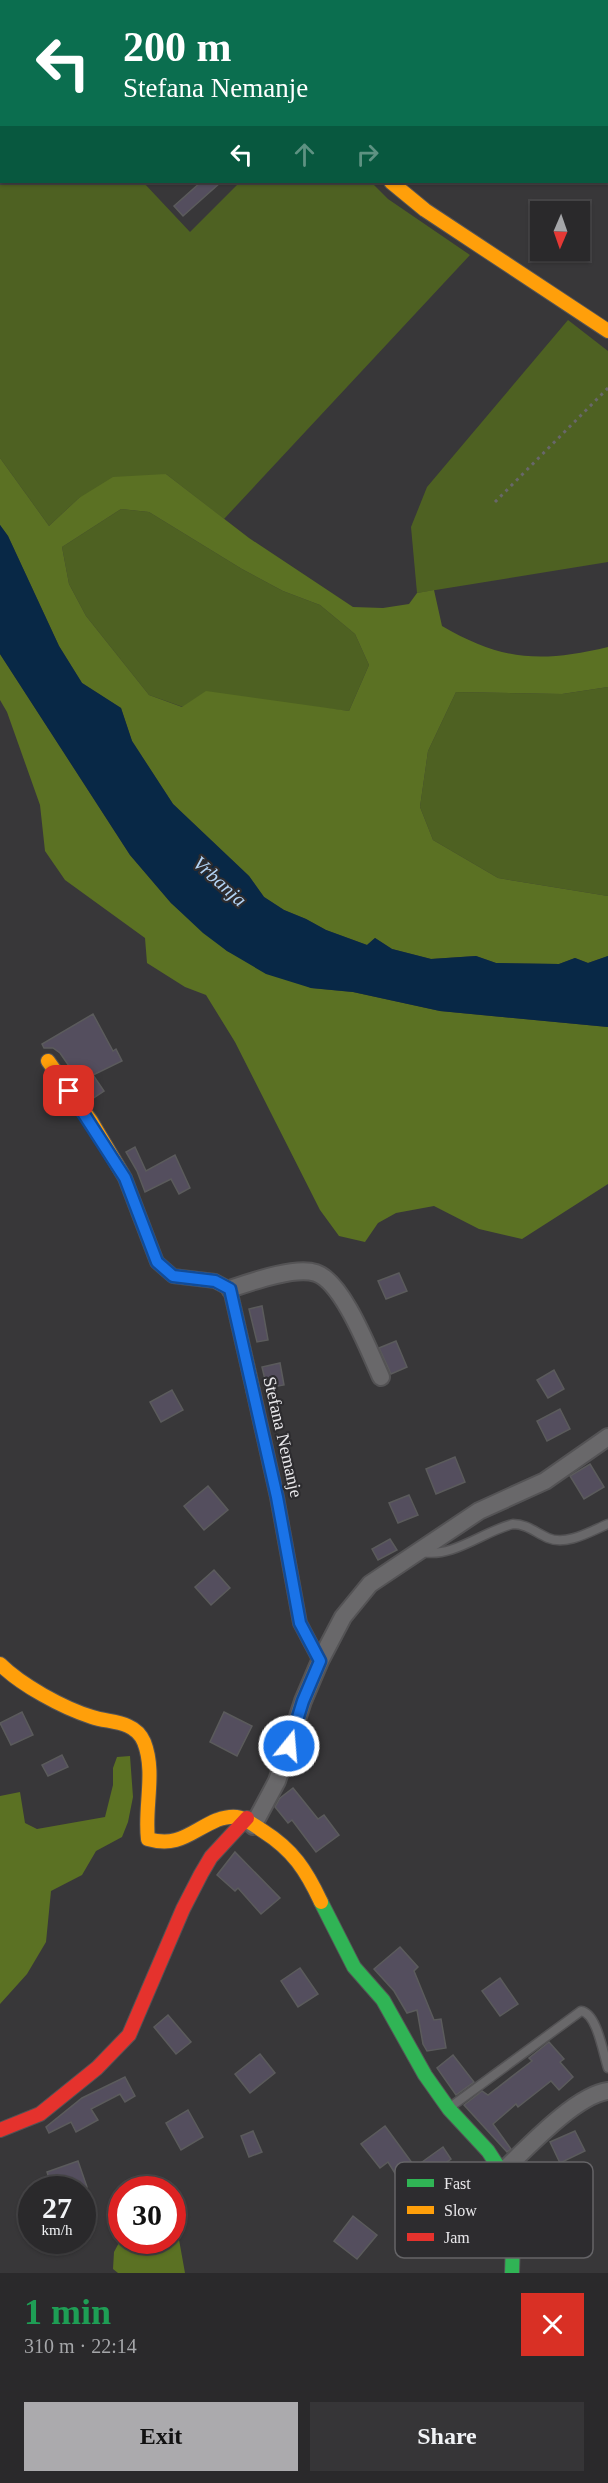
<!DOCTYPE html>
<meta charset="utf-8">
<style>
:root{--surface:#2a292b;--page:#363537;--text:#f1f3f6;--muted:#a5a6a9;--line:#464547;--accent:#abaaad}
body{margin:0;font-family:"Times New Roman",serif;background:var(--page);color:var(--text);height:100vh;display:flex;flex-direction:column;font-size:22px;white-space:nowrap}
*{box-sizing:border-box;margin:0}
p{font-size:20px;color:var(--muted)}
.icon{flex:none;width:33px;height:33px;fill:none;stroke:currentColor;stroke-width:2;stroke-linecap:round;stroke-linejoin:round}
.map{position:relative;height:2273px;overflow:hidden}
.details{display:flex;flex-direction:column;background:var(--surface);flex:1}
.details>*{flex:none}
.hud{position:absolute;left:0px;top:0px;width:609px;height:183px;box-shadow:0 2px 4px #0004,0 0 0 2px var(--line);background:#0b6e4f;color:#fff;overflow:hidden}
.needle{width:39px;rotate:182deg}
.buttons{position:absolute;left:530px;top:201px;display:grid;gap:12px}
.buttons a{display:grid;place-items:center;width:60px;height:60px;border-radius:0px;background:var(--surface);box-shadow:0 2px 4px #0004,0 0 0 2px var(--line);font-size:30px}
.speed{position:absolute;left:18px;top:2176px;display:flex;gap:12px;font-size:30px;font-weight:700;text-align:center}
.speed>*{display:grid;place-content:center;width:78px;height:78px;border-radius:50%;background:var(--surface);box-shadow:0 2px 4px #0004,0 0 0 2px var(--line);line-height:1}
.speed small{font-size:15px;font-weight:400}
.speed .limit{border:9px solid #d22;background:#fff;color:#111}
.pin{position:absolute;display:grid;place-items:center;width:51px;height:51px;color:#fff;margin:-26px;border-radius:12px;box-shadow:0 3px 9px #0006}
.me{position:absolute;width:66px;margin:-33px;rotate:17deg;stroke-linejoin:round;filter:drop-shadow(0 0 4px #0008)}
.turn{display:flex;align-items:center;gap:21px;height:126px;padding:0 24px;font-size:27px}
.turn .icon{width:78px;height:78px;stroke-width:2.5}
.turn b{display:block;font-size:42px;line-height:51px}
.lanes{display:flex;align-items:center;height:57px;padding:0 24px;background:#0003;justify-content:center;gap:30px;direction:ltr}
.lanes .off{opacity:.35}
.round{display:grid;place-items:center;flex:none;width:63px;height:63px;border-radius:0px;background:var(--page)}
.overview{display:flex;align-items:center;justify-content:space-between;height:102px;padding:0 24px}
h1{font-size:36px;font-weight:700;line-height:45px;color:#1e9e55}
.action{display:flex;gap:12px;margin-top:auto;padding:12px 24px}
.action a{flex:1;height:69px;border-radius:0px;background:var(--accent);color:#111;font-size:24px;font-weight:700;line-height:69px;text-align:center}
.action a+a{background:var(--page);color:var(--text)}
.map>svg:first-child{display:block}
.green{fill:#4e6122}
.forest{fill:#5b7123;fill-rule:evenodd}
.water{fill:#082846}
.building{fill:#544e5e;stroke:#5b5b5c;stroke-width:1.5}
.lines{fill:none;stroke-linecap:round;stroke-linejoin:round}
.lane-casing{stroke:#545355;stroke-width:11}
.street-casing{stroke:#545355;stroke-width:20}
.fast-casing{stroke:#545355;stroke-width:16}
.slow-casing{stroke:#545355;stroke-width:16}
.jam-casing{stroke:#545355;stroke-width:16}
.path{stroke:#686769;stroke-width:3;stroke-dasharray:3 4.5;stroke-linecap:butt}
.lane{stroke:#69686a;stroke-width:8}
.street{stroke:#69686a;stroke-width:16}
.fast{stroke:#30b455;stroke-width:14}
.slow{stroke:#ff9f0a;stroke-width:14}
.jam{stroke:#e5322d;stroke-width:14}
.route-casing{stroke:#114b97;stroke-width:15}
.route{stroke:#1a73e8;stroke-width:10}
.labels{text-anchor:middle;stroke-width:4.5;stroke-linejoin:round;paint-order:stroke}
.street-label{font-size:18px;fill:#e9e8eb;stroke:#2d2c2f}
.water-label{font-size:20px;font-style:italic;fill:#b3d4f6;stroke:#2d2c2f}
.key{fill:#2d2c2f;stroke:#656467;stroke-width:1.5}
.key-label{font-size:16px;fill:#e9e8eb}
</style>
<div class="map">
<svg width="608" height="2273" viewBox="0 0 608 2273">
<rect width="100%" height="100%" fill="#383739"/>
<g class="green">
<polygon points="0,0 176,1 2,2 2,182 143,182 190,232 240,182 371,182 388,199 470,255 224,519 166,474 79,498 49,526 0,458"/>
<polygon points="568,320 608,351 608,562 417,593 411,527 427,487"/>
<polygon points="121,509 149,512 242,569 283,591 320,605 355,634 369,665 349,711 313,707 183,707 149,695 86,616 69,584 62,547"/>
<polygon points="608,687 608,896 498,878 433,840 420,807 428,751 456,692 562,694"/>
</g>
<g class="forest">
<path d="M 0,458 L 49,526 L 79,498 L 113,477 L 166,474 L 249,538 L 353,607 L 383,608 L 409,604 L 417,593 L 434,590 L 442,626 C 502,661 541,663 608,647 L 608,687 L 562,694 L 456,692 L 428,751 L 420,807 L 433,840 L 498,878 L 608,896 L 608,956 L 588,963 L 575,958 L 559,964 L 496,963 L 476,956 L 431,959 L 392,949 L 375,938 L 367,945 L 326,930 L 306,919 L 284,910 L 264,897 L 249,876 L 173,804 L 132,741 L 121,708 L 82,683 L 59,646 L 8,536 L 0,525 ZM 121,509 L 149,512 L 242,569 L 283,591 L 320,605 L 355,634 L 369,665 L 349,711 L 206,691 L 182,707 L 149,695 L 86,616 L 69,584 L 62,547 Z"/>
<polygon points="0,654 130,855 171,903 227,951 311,988 353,992 440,1011 608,1027 608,1184 522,1239 479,1229 434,1206 396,1213 378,1223 365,1242 339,1236 320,1210 235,1042 206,995 185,987 147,963 145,938 65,880 45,851 40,805 7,712 0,700"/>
<polygon points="130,1756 133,1797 128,1822 122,1837 96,1851 82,1875 51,1891 46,1942 27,1974 0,2004 0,1796 20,1792 25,1823 37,1829 105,1817 113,1785 113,1768 117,1757"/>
<polygon points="173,2231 178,2234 185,2273 118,2273 113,2269 114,2252 121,2239 122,2241 172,2241"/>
</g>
<polygon class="water" points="0,525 8,536 59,646 82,683 121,708 132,741 173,804 249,876 264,897 284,910 306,919 326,930 367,945 375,938 392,949 431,959 476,956 496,963 559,964 575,958 588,963 608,956 608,1027 440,1011 353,992 311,988 266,974 227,951 203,933 171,903 130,855 0,654"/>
<g class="building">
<polygon points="201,182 221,182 183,216 174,206"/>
<polygon points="93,1014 113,1051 116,1049 122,1061 93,1075 104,1091 92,1099 60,1053 53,1048 44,1048 42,1044"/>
<polygon points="135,1147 146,1171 175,1155 190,1188 179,1194 171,1179 145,1192 137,1171 126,1152"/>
<polygon points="399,1273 407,1291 386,1299 378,1281"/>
<polygon points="262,1306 268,1340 257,1342 249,1309"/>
<polygon points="396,1341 407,1367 391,1374 379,1348"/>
<polygon points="280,1363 284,1385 267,1388 262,1367"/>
<polygon points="554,1370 564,1389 548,1398 537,1380"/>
<polygon points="172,1390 183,1410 161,1422 150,1402"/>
<polygon points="560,1409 570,1429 547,1441 537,1421"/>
<polygon points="455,1457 465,1482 436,1494 426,1469"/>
<polygon points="590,1464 604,1487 584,1499 570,1476"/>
<polygon points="208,1486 228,1510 204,1530 184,1506"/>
<polygon points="409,1495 418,1515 398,1523 389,1503"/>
<polygon points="390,1539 397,1550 378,1560 372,1549"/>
<polygon points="214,1570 230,1588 211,1605 195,1587"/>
<polygon points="22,1712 33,1735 11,1745 0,1723"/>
<polygon points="224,1712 252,1726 237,1756 210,1742"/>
<polygon points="62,1755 68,1767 48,1776 42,1765"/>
<polygon points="293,1788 318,1819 324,1815 339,1835 316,1852 292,1820 288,1823 275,1807 280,1798"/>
<polygon points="235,1852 280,1898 261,1914 238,1888 235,1891 217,1875"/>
<polygon points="400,1947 418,1967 414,1971 434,2020 441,2019 446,2048 427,2051 423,2044 417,2010 407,2013 394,1991 374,1969"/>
<polygon points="300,1968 318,1994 298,2007 281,1981"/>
<polygon points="500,1978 518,2004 500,2016 482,1991"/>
<polygon points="168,2015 191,2042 176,2054 154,2027"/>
<polygon points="549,2042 564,2059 560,2062 573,2077 559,2090 551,2081 518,2107 516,2104 493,2124 511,2149 507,2152 464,2105 482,2091 488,2095 532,2061 529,2058"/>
<polygon points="260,2054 275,2073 250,2093 235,2074"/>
<polygon points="453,2055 474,2082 456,2095 437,2068"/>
<polygon points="125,2077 135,2096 125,2102 120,2094 91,2109 98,2120 76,2132 71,2122 49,2133 46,2127 82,2098"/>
<polygon points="188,2110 203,2137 181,2150 166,2123"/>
<polygon points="385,2126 415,2167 443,2147 451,2159 429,2175 435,2185 426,2190 441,2217 425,2226 423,2222 417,2226 408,2209 415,2205 388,2162 380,2168 361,2144"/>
<polygon points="253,2131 262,2152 249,2157 241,2136"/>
<polygon points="575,2131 585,2151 560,2163 550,2142"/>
<polygon points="78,2161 87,2187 80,2190 53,2190 47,2172"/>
<polygon points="353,2216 377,2235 357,2259 334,2241"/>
</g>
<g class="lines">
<g class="lane-casing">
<g id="lane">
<path d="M 423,1552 C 453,1558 484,1531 513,1524 C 527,1524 536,1533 548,1538 C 567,1546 591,1531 608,1524"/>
<path d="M 449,2108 L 581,2011 C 597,2013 603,2053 608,2068"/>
</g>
</g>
<g class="street-casing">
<g id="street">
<path d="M 230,1289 C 251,1282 295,1266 316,1273 C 343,1282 369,1351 381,1377"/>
<polyline points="253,1826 277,1781 303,1701 320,1661 343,1617 370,1584 479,1511 545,1481 608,1437"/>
<path d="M 503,2171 C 527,2148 576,2095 608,2091"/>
</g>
</g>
<g class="fast-casing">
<g id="fast">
<polyline points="202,0 204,2"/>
<polyline points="321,1902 354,1967 383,2000 425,2075 449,2109 488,2151 503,2174 514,2208 512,2273"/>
</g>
</g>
<g class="slow-casing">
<g id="slow">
<polyline points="391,182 425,210 608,331"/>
<polyline points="48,1061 91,1121 125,1178 157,1262 173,1276 215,1281 230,1289 253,1390"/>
<path d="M 0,1664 C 21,1685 63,1708 92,1717 C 104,1721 117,1721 128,1726 C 135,1729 141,1735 144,1742 C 156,1772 144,1808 148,1839 C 179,1848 191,1831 217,1820 C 240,1812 246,1820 263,1831 C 293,1850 306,1870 321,1902"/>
</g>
</g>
<g class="jam-casing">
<g id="jam">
<polyline points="253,1390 277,1497 300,1623 320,1661"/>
<polyline points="0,2130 40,2114 97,2068 129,2035 183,1909 201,1874 211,1857 247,1818"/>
</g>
</g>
<polyline class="path" points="495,502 608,388"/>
<use href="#lane" class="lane"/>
<use href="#street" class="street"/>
<use href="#fast" class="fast"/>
<use href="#slow" class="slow"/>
<use href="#jam" class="jam"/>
</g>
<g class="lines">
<g class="route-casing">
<polyline id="route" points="69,1091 125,1178 157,1262 173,1276 215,1281 230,1289 277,1497 300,1623 320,1661 303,1701 289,1746"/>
</g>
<use href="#route" class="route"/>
</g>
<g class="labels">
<g class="street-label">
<text transform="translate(283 1437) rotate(77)" y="6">Stefana Nemanje</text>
</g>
<g class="water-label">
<text transform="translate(220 881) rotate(42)" y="7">Vrbanja</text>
</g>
</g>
<rect x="395" y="2162" width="198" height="96" rx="9" class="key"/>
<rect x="407" y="2179" width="27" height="8" fill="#30b455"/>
<rect x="407" y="2206" width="27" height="8" fill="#ff9f0a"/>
<rect x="407" y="2233" width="27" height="8" fill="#e5322d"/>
<g class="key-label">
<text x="444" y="2189">Fast</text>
<text x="444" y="2216">Slow</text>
<text x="444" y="2243">Jam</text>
</g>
</svg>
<div class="buttons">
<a><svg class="needle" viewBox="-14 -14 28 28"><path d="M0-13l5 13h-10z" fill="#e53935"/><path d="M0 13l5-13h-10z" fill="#a5a6a9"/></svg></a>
</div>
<div class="speed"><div>27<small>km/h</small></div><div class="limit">30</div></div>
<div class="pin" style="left:69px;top:1091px;background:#d93025"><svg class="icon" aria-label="arrive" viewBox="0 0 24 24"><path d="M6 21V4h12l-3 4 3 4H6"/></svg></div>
<svg class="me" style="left:289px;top:1746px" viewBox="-20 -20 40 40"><circle r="17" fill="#1a73e8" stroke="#fff" stroke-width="3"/><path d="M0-11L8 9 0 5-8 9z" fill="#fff"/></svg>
<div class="hud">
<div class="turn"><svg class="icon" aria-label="left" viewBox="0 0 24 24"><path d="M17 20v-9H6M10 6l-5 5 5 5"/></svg><div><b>200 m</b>Stefana Nemanje</div></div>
<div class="lanes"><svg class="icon" aria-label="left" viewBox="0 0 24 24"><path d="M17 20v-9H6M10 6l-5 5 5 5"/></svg><svg class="icon off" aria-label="ahead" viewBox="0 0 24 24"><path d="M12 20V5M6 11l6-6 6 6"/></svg><svg class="icon off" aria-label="right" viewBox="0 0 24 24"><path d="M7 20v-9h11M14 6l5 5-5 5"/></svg></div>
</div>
</div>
<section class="details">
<div class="overview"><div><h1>1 min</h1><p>310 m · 22:14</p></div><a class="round" style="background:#d93025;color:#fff"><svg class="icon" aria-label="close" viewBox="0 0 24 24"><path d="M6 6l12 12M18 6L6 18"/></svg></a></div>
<div class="action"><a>Exit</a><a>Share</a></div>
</section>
